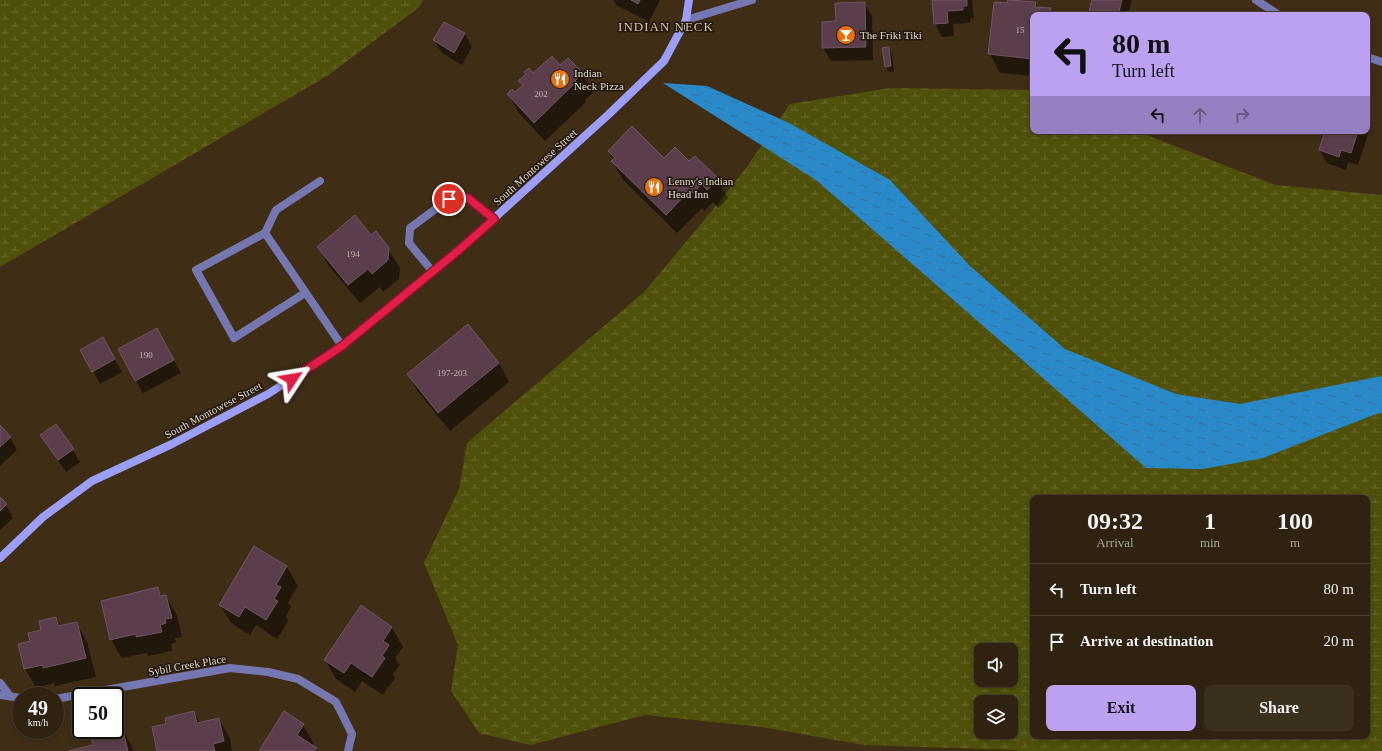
<!DOCTYPE html>
<style>
:root{--surface:#2f2210;--page:#3b2f1e;--text:#f1f3f6;--muted:#a7a49f;--line:#4a3f30;--accent:#bca0f2}
body{margin:0;font-family:Georgia,serif;background:var(--page);color:var(--text);height:100vh;display:flex;flex-direction:column;font-size:15px;white-space:nowrap}
*{box-sizing:border-box;margin:0}
p{font-size:13px;color:var(--muted)}
.icon{flex:none;width:22px;height:22px;fill:none;stroke:currentColor;stroke-width:2;stroke-linecap:round;stroke-linejoin:round}
.map{position:relative;flex:1;overflow:hidden}
.side{position:absolute;left:1030px;top:495px;width:340px;height:244px;display:flex;flex-direction:column;background:var(--surface);border-radius:8px;box-shadow:0 2px 6px #0003,0 0 0 1px var(--line)}
.side>*{flex:none}
.banner{position:absolute;left:1030px;top:12px;width:340px;height:122px;border-radius:8px;box-shadow:0 2px 6px #0003,0 0 0 1px var(--line);background:#bca0f2;color:#111;overflow:hidden}
.controls{position:absolute;left:974px;top:643px;display:grid;gap:8px}
.controls a{display:grid;place-items:center;width:44px;height:44px;border-radius:8px;background:var(--surface);box-shadow:0 2px 6px #0003,0 0 0 1px var(--line);font-size:20px}
.speed{position:absolute;left:12px;top:687px;display:flex;gap:8px;font-size:20px;font-weight:700;text-align:center}
.speed>*{display:grid;place-content:center;width:52px;height:52px;border-radius:50%;background:var(--surface);box-shadow:0 2px 6px #0003,0 0 0 1px var(--line);line-height:1}
.speed small{font-size:10px;font-weight:400}
.speed .limit{border:2px solid #111;border-radius:6px;background:#fff;color:#111}
.pin{position:absolute;display:grid;place-items:center;width:34px;height:34px;color:#fff;margin:-17px;border:2px solid #fff;border-radius:50%;box-shadow:0 1px 4px #0007}
.me{position:absolute;width:44px;margin:-22px;rotate:57deg;stroke-linejoin:round;filter:drop-shadow(0 0 3px #0008)}
.turn{display:flex;align-items:center;gap:14px;height:84px;padding:0 16px;font-size:18px}
.turn .icon{width:52px;height:52px;stroke-width:2.5}
.turn b{display:block;font-size:28px;line-height:34px}
.lanes{display:flex;align-items:center;height:38px;padding:0 16px;background:#0003;justify-content:center;gap:20px;direction:ltr}
.lanes .off{opacity:.35}
.eta{display:flex;justify-content:space-evenly;align-items:center;height:68px;text-align:center}
.eta b{font-size:24px;font-weight:600;line-height:28px}
.button{display:flex;gap:8px;margin-top:auto;padding:8px 16px}
.button a{flex:1;height:46px;border-radius:8px;background:var(--accent);color:#111;font-size:16px;font-weight:600;line-height:46px;text-align:center}
.button a+a{background:var(--page);color:var(--text)}
ul{padding:0;list-style:none}
li{display:flex;align-items:center;gap:12px;height:52px;padding:0 16px;border-top:1px solid var(--line)}
li div{flex:1}
li b{display:block;font-size:15px}
li em{font-style:normal}
.map>svg:first-child{display:block}
.wetland{fill:url(#wetland-marsh);fill-rule:evenodd}
.water{fill:url(#water-ripples)}
.shadow{fill:#0007}
.building{fill:#5a3e4c;stroke:#715463}
.lines{fill:none;stroke-linecap:round;stroke-linejoin:round}
.lane{stroke:#7578b0;stroke-width:8}
.street{stroke:#7578b0;stroke-width:8}
.secondary{stroke:#9c9ff9;stroke-width:8}
.route-casing{stroke:#92132f;stroke-width:10}
.route{stroke:#e11d48;stroke-width:7}
.labels{text-anchor:middle;stroke-width:3;stroke-linejoin:round;paint-order:stroke}
.number-label{font-size:9px;fill:#c1b1aa}
.poi-label{font-size:11px;fill:#e3d7ca;stroke:#20170d;text-anchor:start}
.street-label{font-size:11px;fill:#e3d7ca;stroke:#20170d}
.quarter-label{font-size:13px;letter-spacing:1px;fill:#dac3a8;stroke:#20170d}
</style>
<div class="map">
<svg width="1382" height="751" viewBox="0 0 1382 751">
<defs>
<pattern id="wetland-marsh" width="20" height="14" patternUnits="userSpaceOnUse"><rect width="20" height="14" fill="#4f510b"/><path d="M1 5h8M5 5V1M11 12h8M15 12V8" fill="none" stroke="#68692d"/></pattern>
<pattern id="water-ripples" width="26" height="14" patternUnits="userSpaceOnUse"><rect width="26" height="14" fill="#2a89c9"/><path d="M2 4q2-2 4 0t4 0M15 11q2-2 4 0t4 0" fill="none" stroke="#32739f"/></pattern>
</defs>
<rect width="100%" height="100%" fill="#3f2d16"/>
<g class="wetland">
<polygon points="0,0 423,0 418,8 327,76 0,267"/>
<path d="M 890,88 L 1032,90 L 1033,90 L 1033,131 L 1136,131 L 1276,185 L 1382,195 L 1382,751 L 1018,751 L 1017,750 L 864,745 L 762,727 L 645,715 L 531,745 L 479,733 L 451,691 L 458,645 L 424,563 L 459,489 L 467,443 L 645,291 L 715,207 L 746,168 L 790,104 ZM 1033,498 L 1367,498 L 1367,736 L 1033,736 ZM 981,650 L 1011,650 L 1011,680 L 981,680 ZM 981,702 L 1011,702 L 1011,732 L 981,732 Z"/>
</g>
<polygon class="water" points="663,83 707,86 789,123 890,180 969,265 1065,349 1176,394 1240,404 1382,376 1382,413 1376,414 1263,458 1203,469 1146,468 816,180"/>
<g class="shadow">
<polygon points="614,0 660,0 649,22 616,5"/>
<polygon points="933,0 972,0 974,18 970,19 970,23 953,24 954,36 942,37 935,24"/>
<polygon points="1009,0 1035,3 1039,8 1050,9 1053,15 1033,15 1033,76 1000,73 990,54 1008,4"/>
<polygon points="1093,0 1132,0 1128,15 1089,15"/>
<polygon points="864,3 872,16 873,60 831,61 823,48 823,23 837,22"/>
<polygon points="444,23 465,34 472,47 462,65 442,53 434,40"/>
<polygon points="888,48 892,54 894,72 889,72 885,66"/>
<polygon points="560,66 582,74 593,93 585,100 586,102 545,141 519,113 508,94 515,94 523,86 520,81 533,74"/>
<polygon points="1367,122 1370,128 1358,165 1348,162 1346,170 1327,163 1320,150 1326,131 1367,131"/>
<polygon points="609,151 689,163 717,179 728,198 718,208 713,202 704,211 702,208 677,233 623,180 612,161 614,160"/>
<polygon points="371,236 388,249 400,268 399,279 383,292 380,287 360,303 329,266 318,247"/>
<polygon points="103,339 122,372 100,384 82,350"/>
<polygon points="164,342 181,373 143,393 136,381"/>
<polygon points="499,363 509,382 450,431 419,393 408,375"/>
<polygon points="0,427 10,437 17,450 0,466"/>
<polygon points="41,435 73,450 80,462 66,472"/>
<polygon points="0,499 6,505 13,518 0,530"/>
<polygon points="255,548 287,567 298,586 288,602 291,607 286,616 288,621 277,639 256,625 250,635 231,623 220,605"/>
<polygon points="157,588 162,597 166,596 177,615 182,637 175,638 176,642 171,644 172,651 148,656 146,653 122,658 111,640"/>
<polygon points="361,607 392,628 403,647 395,658 400,665 393,674 395,678 383,695 362,681 355,692 336,679 325,660"/>
<polygon points="55,618 60,627 76,623 87,642 96,677 55,686 54,683 36,688 25,669 31,642"/>
<polygon points="194,712 200,723 219,719 230,738 232,751 158,751 167,725"/>
<polygon points="303,725 314,744 313,746 318,751 260,751"/>
<polygon points="122,728 132,747 133,751 72,751 94,746 112,730"/>
</g>
<g class="building">
<polygon points="631,0 640,0 638,4"/>
<polygon points="932,0 967,0 967,6 963,6 963,10 947,11 948,23 934,24"/>
<polygon points="1008,0 1036,2 1035,7 1051,8 1050,15 1033,15 1033,59 988,54 994,2 1007,3"/>
<polygon points="1092,0 1122,0 1118,15 1088,15"/>
<polygon points="865,2 866,47 822,48 822,22 836,21 835,3"/>
<polygon points="444,22 465,33 454,53 433,40"/>
<polygon points="889,47 891,66 885,67 882,48"/>
<polygon points="552,56 560,65 568,58 583,73 575,81 576,82 534,123 507,94 512,89 515,92 523,85 518,81 526,74 524,72 529,68 533,73"/>
<polygon points="632,126 664,158 675,147 689,161 695,156 718,178 707,190 702,184 693,193 690,190 666,215 611,161 615,158 608,151"/>
<polygon points="1325,131 1358,131 1351,153 1341,150 1339,157 1319,150"/>
<polygon points="355,215 371,235 376,231 389,248 388,260 372,274 368,269 348,285 317,247"/>
<polygon points="468,324 499,363 438,413 407,374"/>
<polygon points="157,328 174,360 135,381 118,349"/>
<polygon points="103,337 115,359 92,372 80,350"/>
<polygon points="56,424 74,449 58,460 40,435"/>
<polygon points="0,425 11,437 0,447"/>
<polygon points="0,497 7,504 0,511"/>
<polygon points="254,546 287,566 276,585 281,587 274,599 278,601 266,620 245,607 239,617 219,605"/>
<polygon points="158,587 160,596 166,595 172,618 165,619 166,623 160,625 162,632 136,637 136,634 110,640 101,601"/>
<polygon points="361,605 392,627 383,641 389,645 382,656 385,658 372,677 351,663 344,673 324,660"/>
<polygon points="56,617 58,626 77,622 86,658 43,668 43,665 24,669 18,644 30,641 28,633 41,630 39,621"/>
<polygon points="194,711 197,723 219,718 224,741 213,744 215,751 157,751 152,727 166,724 165,718"/>
<polygon points="284,711 304,724 297,735 317,748 315,751 259,751"/>
<polygon points="122,727 128,751 69,751 93,745 90,734 108,730 115,730 115,728"/>
</g>
<g class="lines">
<g class="lane">
<polyline points="265,233 276,210 320,181"/>
<polyline points="433,272 409,243 410,228 449,199 468,198 493,219"/>
<polyline points="305,293 234,338 196,270 265,233 342,346"/>
</g>
<g class="street">
<polyline points="1256,0 1279,15"/>
<polyline points="686,20 752,0"/>
<polyline points="1367,57 1382,62"/>
<polyline points="0,683 10,696"/>
<polyline points="0,695 21,698"/>
<polyline points="55,699 230,668 268,672 298,679 336,702 352,734 348,751"/>
</g>
<polyline class="secondary" points="0,558 43,517 92,481 172,444 268,394 342,346 459,250 609,114 664,61 686,20 689,0"/>
</g>
<g class="lines">
<g class="route-casing">
<polyline id="route" points="292,379 342,346 459,250 494,219 468,198 449,199"/>
</g>
<use href="#route" class="route"/>
</g>
<defs>
<g id="bar-disc" transform="scale(1)"><circle r="9.5" fill="#e8710a" stroke="#20170d"/><path d="M-6-5H6L.8 .8V4.5H3.5V6h-7V4.5H-.8V.8Z" fill="#fff"/></g>
<g id="restaurant-disc" transform="scale(1)"><circle r="9.5" fill="#e8710a" stroke="#20170d"/><path d="M-5-6h1v4h1v-4h1v4h1v-4h1v5L-1.5 .5V6h-2V.5L-5-1ZM5-6V6H3V1.5H1.5Q1.5-4 5-6Z" fill="#fff"/></g>
</defs>
<g fill-rule="evenodd">
<use href="#bar-disc" x="846" y="35"/>
<use href="#restaurant-disc" x="560" y="79"/>
<use href="#restaurant-disc" x="654" y="187"/>
</g>
<g class="labels">
<g class="number-label">
<text x="1020" y="33">15</text>
<text x="541" y="97">202</text>
<text x="353" y="257">194</text>
<text x="146" y="358">190</text>
<text x="452" y="376">197-203</text>
</g>
<g class="poi-label">
<text x="860" y="39">The Friki Tiki</text>
<text x="574" y="77">Indian<tspan x="574" dy="13">Neck Pizza</tspan></text>
<text x="668" y="185">Lenny's Indian<tspan x="668" dy="13">Head Inn</tspan></text>
</g>
<g class="street-label">
<text transform="translate(535 167) rotate(-42)" y="4">South Montowese Street</text>
<text transform="translate(213 410) rotate(-28)" y="4">South Montowese Street</text>
<text transform="translate(187 665) rotate(-10)" y="4">Sybil Creek Place</text>
</g>
<g class="quarter-label">
<text x="666" y="31">INDIAN NECK</text>
</g>
</g>
</svg>
<div class="controls">
<a><svg class="icon" aria-label="sound" viewBox="0 0 24 24"><path d="M4 9h4l5-4v14l-5-4H4zM17 9q2 3 0 6"/></svg></a>
<a><svg class="icon" aria-label="layers" viewBox="0 0 24 24"><path d="M12 4l9 5-9 5-9-5zM3 14l9 5 9-5"/></svg></a>
</div>
<div class="speed"><div>49<small>km/h</small></div><div class="limit">50</div></div>
<div class="pin" style="left:449px;top:199px;background:#d93025"><svg class="icon" aria-label="arrive" viewBox="0 0 24 24"><path d="M6 21V4h12l-3 4 3 4H6"/></svg></div>
<svg class="me" style="left:292px;top:379px" viewBox="-20 -20 40 40"><path d="M0-17L14 15 0 8-14 15z" fill="#e11d48" stroke="#fff" stroke-width="4"/></svg>
<div class="banner">
<div class="turn"><svg class="icon" aria-label="left" viewBox="0 0 24 24"><path d="M17 20v-9H6M10 6l-5 5 5 5"/></svg><div><b>80 m</b>Turn left</div></div>
<div class="lanes"><svg class="icon" aria-label="left" viewBox="0 0 24 24"><path d="M17 20v-9H6M10 6l-5 5 5 5"/></svg><svg class="icon off" aria-label="ahead" viewBox="0 0 24 24"><path d="M12 20V5M6 11l6-6 6 6"/></svg><svg class="icon off" aria-label="right" viewBox="0 0 24 24"><path d="M7 20v-9h11M14 6l5 5-5 5"/></svg></div>
</div>
<section class="side">
<div class="eta">
<div><b>09:32</b><p>Arrival</p></div>
<div><b>1</b><p>min</p></div>
<div><b>100</b><p>m</p></div>
</div>
<ul>
<li><svg class="icon" aria-label="left" viewBox="0 0 24 24"><path d="M17 20v-9H6M10 6l-5 5 5 5"/></svg><div><b>Turn left</b></div><em>80 m</em></li>
<li><svg class="icon" aria-label="arrive" viewBox="0 0 24 24"><path d="M6 21V4h12l-3 4 3 4H6"/></svg><div><b>Arrive at destination</b></div><em>20 m</em></li>
</ul>
<div class="button"><a>Exit</a><a>Share</a></div>
</section>
</div>
